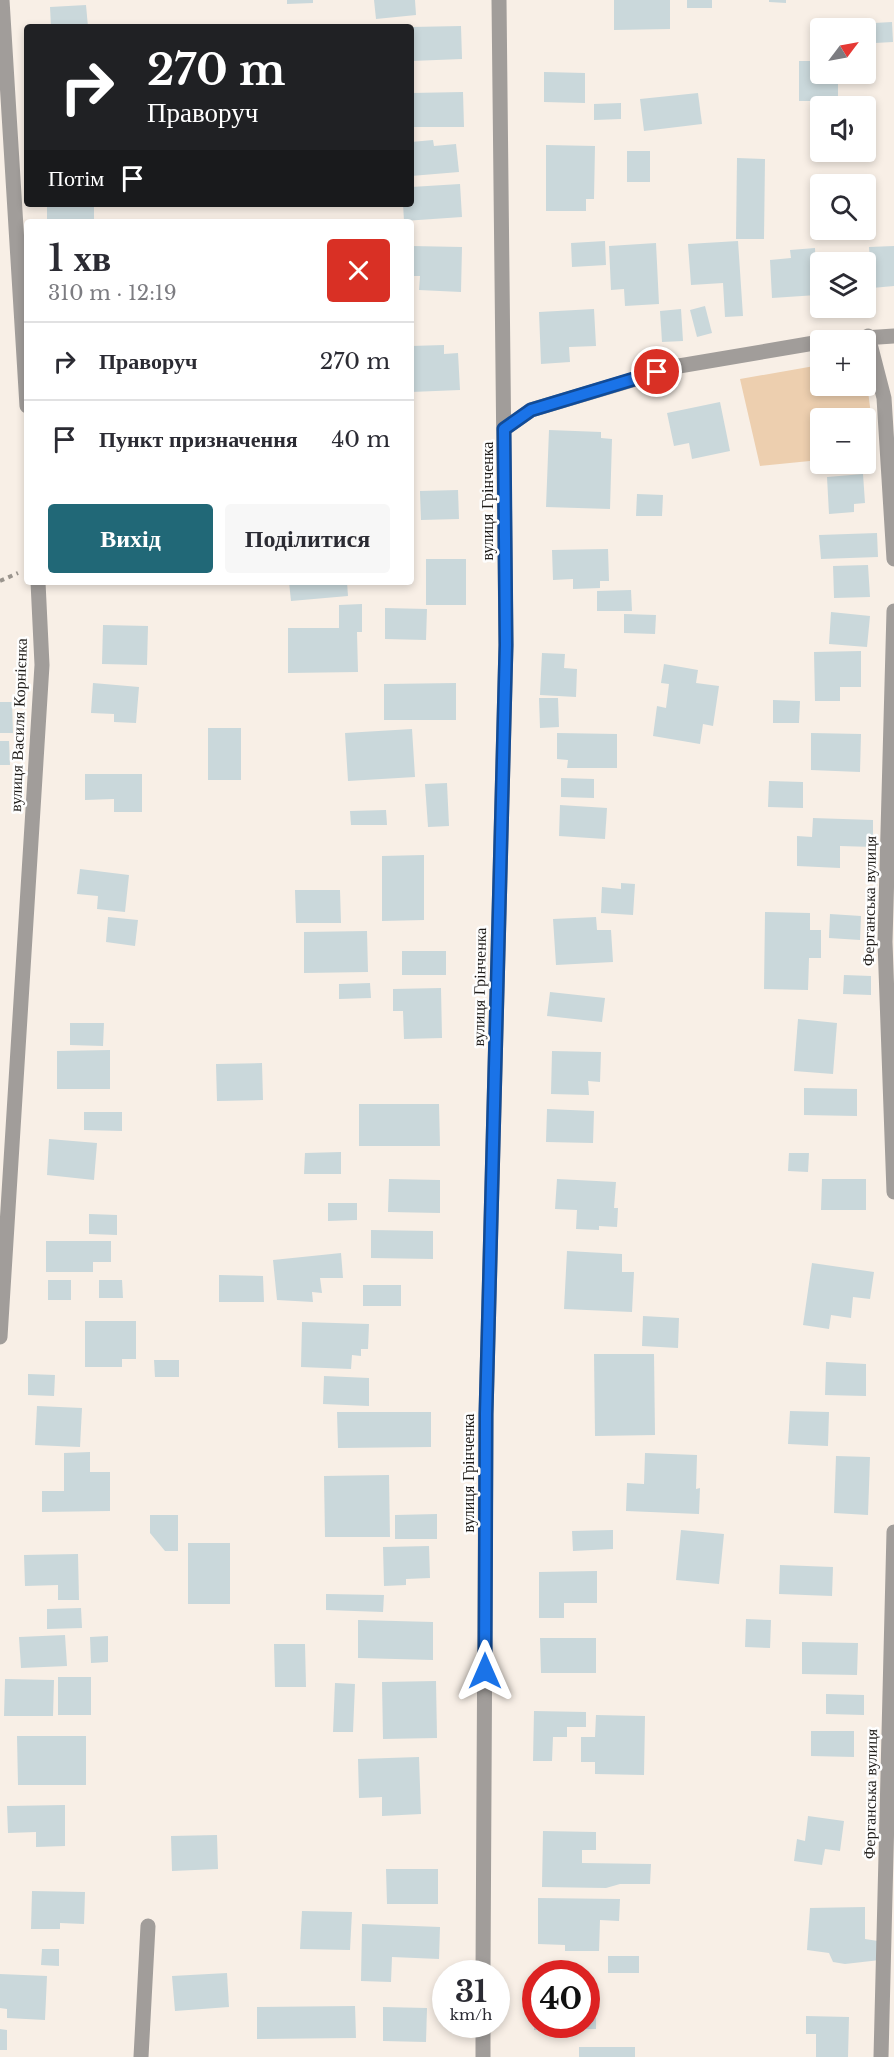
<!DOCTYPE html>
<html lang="uk">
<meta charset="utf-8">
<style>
:root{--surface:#fff;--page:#f7f7f7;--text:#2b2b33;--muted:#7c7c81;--line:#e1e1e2;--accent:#216877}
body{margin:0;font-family:"Libre Baskerville",serif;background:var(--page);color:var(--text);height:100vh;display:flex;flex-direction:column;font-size:22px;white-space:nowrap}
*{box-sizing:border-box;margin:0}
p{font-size:20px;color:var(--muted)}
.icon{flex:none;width:33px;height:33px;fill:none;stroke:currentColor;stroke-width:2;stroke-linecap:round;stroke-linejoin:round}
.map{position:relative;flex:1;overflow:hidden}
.side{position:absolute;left:24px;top:219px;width:390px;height:366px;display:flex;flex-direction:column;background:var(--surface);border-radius:6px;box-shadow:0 3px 9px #0003}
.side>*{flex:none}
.guide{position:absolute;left:24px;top:24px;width:390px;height:183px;border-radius:6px;box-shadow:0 3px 9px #0003;background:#202124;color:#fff;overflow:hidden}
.needle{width:39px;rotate:58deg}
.controls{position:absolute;left:810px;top:18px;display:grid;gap:12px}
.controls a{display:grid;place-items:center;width:66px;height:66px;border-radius:6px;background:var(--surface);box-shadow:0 3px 9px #0003;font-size:30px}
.speed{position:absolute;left:432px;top:1960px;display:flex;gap:12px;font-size:30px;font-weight:700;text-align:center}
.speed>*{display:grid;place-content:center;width:78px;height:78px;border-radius:50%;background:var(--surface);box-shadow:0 3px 9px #0003;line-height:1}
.speed small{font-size:15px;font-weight:400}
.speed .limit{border:9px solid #d22;background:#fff;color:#111}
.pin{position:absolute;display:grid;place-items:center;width:51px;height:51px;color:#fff;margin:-26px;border:3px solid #fff;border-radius:50%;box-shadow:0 2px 6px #0007}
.me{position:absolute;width:66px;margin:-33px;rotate:0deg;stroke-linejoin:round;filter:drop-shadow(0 0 4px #0008)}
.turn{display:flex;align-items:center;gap:21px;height:126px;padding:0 24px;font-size:27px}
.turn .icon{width:78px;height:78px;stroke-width:2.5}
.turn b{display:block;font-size:42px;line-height:51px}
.then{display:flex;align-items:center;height:57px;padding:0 24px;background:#0003;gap:12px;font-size:22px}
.round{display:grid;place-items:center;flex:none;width:63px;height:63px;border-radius:6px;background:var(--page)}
.overview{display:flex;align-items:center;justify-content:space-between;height:102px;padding:0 24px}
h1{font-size:36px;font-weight:600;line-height:45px}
.button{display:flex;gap:12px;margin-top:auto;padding:12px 24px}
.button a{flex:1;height:69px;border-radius:6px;background:var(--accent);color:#fff;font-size:24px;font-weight:600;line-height:69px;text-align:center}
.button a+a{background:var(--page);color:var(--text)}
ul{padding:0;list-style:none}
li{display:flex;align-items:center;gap:18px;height:78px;padding:0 24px;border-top:2px solid var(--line)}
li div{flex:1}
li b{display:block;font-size:22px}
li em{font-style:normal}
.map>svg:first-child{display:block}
.green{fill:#edcfaf}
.building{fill:#cad8db}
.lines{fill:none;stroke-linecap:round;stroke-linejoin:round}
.path{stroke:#9a948d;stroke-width:4;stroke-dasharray:4.5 4.5;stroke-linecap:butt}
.minor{stroke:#a19d9a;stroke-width:15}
.route-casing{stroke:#114b97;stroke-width:15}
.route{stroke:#1a73e8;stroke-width:10}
.labels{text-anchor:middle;stroke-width:5;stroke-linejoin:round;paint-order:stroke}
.street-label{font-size:16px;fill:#1f1c19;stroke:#fefefe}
</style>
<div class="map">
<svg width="894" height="2057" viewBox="0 0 894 2057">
<rect width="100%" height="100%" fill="#f8efe6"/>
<polygon class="green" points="820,365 820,386 866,386 866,375 876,455 866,456 866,418 820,418 820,460 760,466 740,379"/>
<g class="building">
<polygon points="287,0 313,0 313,3 287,4"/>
<polygon points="374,0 415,0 416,15 376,19"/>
<polygon points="614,0 670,0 670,29 614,30"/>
<rect x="687" y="0" width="25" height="8"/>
<polygon points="769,0 786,0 786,3 769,2"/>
<polygon points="86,5 88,27 51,27 50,7"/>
<polygon points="892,22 893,42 875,43 874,23"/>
<polygon points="461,26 462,59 411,61 411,27"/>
<polygon points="24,49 27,49 27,77 25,77"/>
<polygon points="799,61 820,61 820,74 838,74 838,101 799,101"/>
<polygon points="544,72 585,73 585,103 544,102"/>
<polygon points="463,92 464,127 411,127 411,93"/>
<polygon points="698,93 702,124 644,131 640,99"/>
<polygon points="621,103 621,119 594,120 594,104"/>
<polygon points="433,140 434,146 456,144 459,172 411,176 411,142"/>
<polygon points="546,145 595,146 594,199 586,199 586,211 546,211"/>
<rect x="627" y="151" width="23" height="31"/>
<polygon points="737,158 765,159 764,239 736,239"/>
<polygon points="460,184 462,217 404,221 403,204 411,204 411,187"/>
<rect x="47" y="204" width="47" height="18"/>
<polygon points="605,241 606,265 572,267 571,243"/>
<polygon points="738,241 743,316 725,317 723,283 691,285 688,244"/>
<polygon points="656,243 659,304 625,306 624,289 611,290 609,246"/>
<polygon points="412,246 462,247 461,292 419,290 420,276 411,276"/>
<polygon points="894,246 894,286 872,288 869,247"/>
<polygon points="815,248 817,295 772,298 770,260 791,258 790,250"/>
<polygon points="705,306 712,333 697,337 690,310"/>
<polygon points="594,309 596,346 569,347 570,362 541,364 539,312"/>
<polygon points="681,309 683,341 662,342 660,311"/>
<polygon points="444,345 444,354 458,353 460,390 411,392 411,346"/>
<polygon points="720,402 730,451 692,459 689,443 674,446 667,413"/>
<polygon points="549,430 601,432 601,438 612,439 610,509 546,507"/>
<polygon points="863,474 865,503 854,504 854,512 829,514 827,477"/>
<polygon points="458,490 459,519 421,520 420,491"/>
<polygon points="637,494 663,495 662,516 636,516"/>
<polygon points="877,533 878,557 821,559 819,535"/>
<polygon points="608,549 609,581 600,581 600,588 573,589 573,579 553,580 552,550"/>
<rect x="426" y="559" width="40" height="46"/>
<polygon points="868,565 870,597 834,598 833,566"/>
<polygon points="289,582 347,582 348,596 291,601"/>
<polygon points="631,590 632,611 597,611 597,591"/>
<polygon points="362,604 362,632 357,632 358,672 288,673 288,628 339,628 339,605"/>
<polygon points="385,608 427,609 426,640 385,639"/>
<polygon points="831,612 870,616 867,647 829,644"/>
<polygon points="624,614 656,615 655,634 624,633"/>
<polygon points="103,625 148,626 147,665 102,664"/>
<polygon points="861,651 861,687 840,687 840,701 815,701 814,652"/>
<polygon points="542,653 565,654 564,668 577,669 576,697 540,695"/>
<polygon points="664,664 698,670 696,683 719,686 713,726 703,724 700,744 653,736 657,706 666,708 669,684 661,683"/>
<polygon points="93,683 139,687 136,723 114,722 114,714 91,713"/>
<polygon points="456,683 456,720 384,720 384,684"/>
<polygon points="539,698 558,698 559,727 540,728"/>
<polygon points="773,700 800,701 799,723 773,723"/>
<polygon points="0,702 12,702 13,733 0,733"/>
<rect x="208" y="728" width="33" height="52"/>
<polygon points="412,729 415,777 348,781 345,733"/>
<polygon points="557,733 617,734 617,768 567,768 568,760 557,759"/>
<polygon points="811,733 861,734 860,772 811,770"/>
<polygon points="0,741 9,741 10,765 0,765"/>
<polygon points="85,774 142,774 142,812 114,812 114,799 85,800"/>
<polygon points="561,778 594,779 594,798 561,797"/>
<polygon points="769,781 803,782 803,808 768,807"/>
<polygon points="447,783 449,826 428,827 425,784"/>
<polygon points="560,805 607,808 605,839 559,836"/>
<polygon points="386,810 387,825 351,825 350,811"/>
<polygon points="813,818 873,820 873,847 840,846 840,868 797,866 797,836 812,837"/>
<polygon points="424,855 424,920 382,921 382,856"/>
<polygon points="80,869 129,875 125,912 97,909 98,896 77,894"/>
<polygon points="621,883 635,884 633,915 601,913 602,887 621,889"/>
<polygon points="295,890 340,890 341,923 296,923"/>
<polygon points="765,912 810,913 810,930 821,930 821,958 809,958 808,990 764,989"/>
<polygon points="830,914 861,916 860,940 829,938"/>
<polygon points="108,917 138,920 135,946 106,942"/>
<polygon points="596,917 597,930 611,930 613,962 556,965 553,919"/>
<polygon points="367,931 368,972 304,973 304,932"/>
<rect x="402" y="951" width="44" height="24"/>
<polygon points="844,975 871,976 871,995 843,994"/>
<polygon points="370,983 371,998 339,999 339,984"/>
<polygon points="441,988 442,1038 404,1039 403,1011 393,1011 393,989"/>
<polygon points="550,992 605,998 602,1022 547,1016"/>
<polygon points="798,1019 837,1023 833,1074 794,1071"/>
<polygon points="70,1023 104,1023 103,1046 70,1045"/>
<polygon points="110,1050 110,1089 57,1089 57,1051"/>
<polygon points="552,1051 601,1052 600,1082 588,1081 589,1095 551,1094"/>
<polygon points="262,1063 263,1100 217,1101 216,1064"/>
<polygon points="804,1088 857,1089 857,1116 804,1115"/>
<polygon points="359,1104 439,1104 440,1146 359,1146"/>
<polygon points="547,1109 594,1111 593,1143 546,1142"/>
<polygon points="84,1112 122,1112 122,1131 84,1130"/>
<polygon points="49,1139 97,1143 94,1180 47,1175"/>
<polygon points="341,1152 341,1174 304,1174 305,1153"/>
<polygon points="789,1153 809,1153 808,1172 788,1171"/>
<polygon points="389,1179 440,1180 440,1213 388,1212"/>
<polygon points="557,1179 616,1182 614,1208 618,1208 617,1227 599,1226 599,1230 576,1229 577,1210 555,1209"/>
<polygon points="822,1179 866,1179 866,1210 821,1210"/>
<polygon points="328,1203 357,1203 357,1220 328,1221"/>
<polygon points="89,1214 117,1215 117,1235 89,1234"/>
<polygon points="371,1230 433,1231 433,1259 371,1258"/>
<polygon points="46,1241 111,1241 111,1262 93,1262 93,1272 46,1272"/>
<polygon points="567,1251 622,1254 622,1272 634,1272 632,1312 564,1309"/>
<polygon points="341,1253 343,1278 320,1278 322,1293 312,1292 313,1302 277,1300 273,1260"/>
<polygon points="812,1263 874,1272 870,1299 853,1297 851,1318 831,1315 829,1329 803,1325"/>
<polygon points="219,1275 263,1276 264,1302 219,1302"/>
<rect x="48" y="1280" width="23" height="20"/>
<polygon points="99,1280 122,1280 123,1298 99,1298"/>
<rect x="363" y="1285" width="38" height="21"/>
<polygon points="643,1316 679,1318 678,1348 642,1346"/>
<polygon points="85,1321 136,1321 136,1359 122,1359 122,1367 85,1367"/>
<polygon points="302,1322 369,1324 368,1349 361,1349 361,1356 352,1355 351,1369 301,1367"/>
<polygon points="594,1354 654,1354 655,1435 595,1436"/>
<polygon points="154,1360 179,1360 179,1377 155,1377"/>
<polygon points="826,1362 866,1364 866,1396 825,1395"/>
<polygon points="28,1374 55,1375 54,1396 28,1395"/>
<polygon points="324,1376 369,1378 369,1406 323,1404"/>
<polygon points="37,1406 82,1408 80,1447 35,1445"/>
<polygon points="790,1411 829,1412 828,1446 788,1444"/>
<polygon points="337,1412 431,1412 431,1447 338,1448"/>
<polygon points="90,1452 90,1472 110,1472 110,1511 42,1512 42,1491 64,1491 64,1453"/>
<polygon points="645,1453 697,1455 696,1489 700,1488 699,1514 626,1511 627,1483 644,1484"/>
<polygon points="836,1456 870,1457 868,1515 834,1513"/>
<polygon points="389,1475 390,1537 325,1537 324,1476"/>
<polygon points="437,1514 437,1539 395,1539 395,1515"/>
<polygon points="150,1515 178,1515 178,1551 165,1551 150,1533"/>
<polygon points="613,1530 613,1549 573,1551 572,1531"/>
<polygon points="681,1530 724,1534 719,1584 676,1580"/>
<rect x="188" y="1543" width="42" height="61"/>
<polygon points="429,1546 430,1578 406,1579 406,1585 384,1586 383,1547"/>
<polygon points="78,1554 79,1600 58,1600 58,1585 25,1586 24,1555"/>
<polygon points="780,1565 833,1567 832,1596 779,1594"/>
<polygon points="597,1571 597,1603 564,1603 564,1618 539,1618 539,1572"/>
<polygon points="326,1594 384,1595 383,1612 326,1610"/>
<polygon points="81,1608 82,1628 47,1629 47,1609"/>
<polygon points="746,1619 771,1620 770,1648 745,1647"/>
<polygon points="358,1620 433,1622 433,1660 358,1658"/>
<polygon points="65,1635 67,1666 21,1668 19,1637"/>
<polygon points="108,1636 108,1662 91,1663 90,1637"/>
<polygon points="540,1638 596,1638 596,1673 541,1673"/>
<polygon points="802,1642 858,1643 857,1675 802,1674"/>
<polygon points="274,1644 305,1644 306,1687 275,1687"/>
<rect x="58" y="1677" width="33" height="38"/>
<polygon points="5,1679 54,1680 53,1716 4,1716"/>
<polygon points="436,1681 437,1738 383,1739 382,1682"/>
<polygon points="335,1683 355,1684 353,1732 333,1732"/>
<polygon points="826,1694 864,1695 864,1715 826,1714"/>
<polygon points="534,1711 586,1712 586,1727 567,1727 567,1737 553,1737 552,1761 533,1761"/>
<polygon points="596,1715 645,1716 644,1775 595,1774 595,1762 581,1762 581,1737 595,1737"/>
<polygon points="811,1731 854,1731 854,1757 811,1756"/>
<polygon points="17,1736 86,1736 86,1785 18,1785"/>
<polygon points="419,1757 421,1814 382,1816 382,1797 359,1798 358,1759"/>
<polygon points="65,1805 65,1846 36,1847 36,1832 8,1833 7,1806"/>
<polygon points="808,1816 844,1821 840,1851 825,1849 822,1865 794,1861 797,1839 805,1841"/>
<polygon points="543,1831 596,1832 596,1850 582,1850 582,1863 651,1864 650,1884 620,1884 606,1888 542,1887"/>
<polygon points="217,1835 218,1869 172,1871 171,1836"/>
<polygon points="386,1869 438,1869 438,1904 387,1904"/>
<polygon points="32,1891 85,1892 84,1924 60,1923 60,1929 31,1929"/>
<polygon points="538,1898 620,1899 619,1921 600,1920 599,1951 565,1951 565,1945 538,1944"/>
<polygon points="865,1907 865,1939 878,1941 880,1960 845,1964 833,1962 829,1953 807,1950 810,1908"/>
<polygon points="302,1911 352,1912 350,1950 300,1949"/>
<polygon points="362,1924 440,1927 439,1959 392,1957 391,1982 361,1981"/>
<polygon points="42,1949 59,1949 59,1966 41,1965"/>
<rect x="608" y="1956" width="31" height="17"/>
<polygon points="227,1973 229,2007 175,2011 172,1976"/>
<polygon points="0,1974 47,1976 45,2020 7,2018 7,2009 0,2008"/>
<polygon points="586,1988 596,1988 596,2029 534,2030 534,2025 586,2025"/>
<polygon points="355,2006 356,2038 257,2039 257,2007"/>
<polygon points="383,2007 427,2008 426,2042 383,2041"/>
<polygon points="806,2016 849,2017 848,2057 816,2057 816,2034 806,2034"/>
<polygon points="0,2029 7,2030 7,2050 0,2050"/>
<rect x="579" y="2047" width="56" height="10"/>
</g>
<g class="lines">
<polyline class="path" points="0,581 18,573"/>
<g class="minor">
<polyline points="2,0 27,406"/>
<polyline points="868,336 884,398 894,559"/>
<polyline points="834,340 894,336"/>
<polyline points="504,429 531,410 679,366 820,342"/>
<polyline points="894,611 885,942 894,1192"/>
<polyline points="0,1337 42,665 38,582"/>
<polyline points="483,1974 486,1414 506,645 499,0"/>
<polyline points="141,2057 148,1926"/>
<polyline points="483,2057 483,2025"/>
<polyline points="881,2057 894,1532"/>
</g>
</g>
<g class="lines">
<g class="route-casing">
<polyline id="route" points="485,1671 486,1414 506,645 504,429 531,410 657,372"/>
</g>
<use href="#route" class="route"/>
</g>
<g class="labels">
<g class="street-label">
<text transform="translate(487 501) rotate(-90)" y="6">вулиця Грінченка</text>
<text transform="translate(18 725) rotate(-88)" y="6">вулиця Василя Корнієнка</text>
<text transform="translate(869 901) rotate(-89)" y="6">Ферганська вулиця</text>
<text transform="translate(479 987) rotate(-89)" y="6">вулиця Грінченка</text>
<text transform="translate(468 1473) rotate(-90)" y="6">вулиця Грінченка</text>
<text transform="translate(870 1794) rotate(-89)" y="6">Ферганська вулиця</text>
</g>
</g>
</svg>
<div class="controls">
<a><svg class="needle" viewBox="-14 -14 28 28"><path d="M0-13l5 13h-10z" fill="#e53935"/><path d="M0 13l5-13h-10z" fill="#7c7c81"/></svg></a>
<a><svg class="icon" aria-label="sound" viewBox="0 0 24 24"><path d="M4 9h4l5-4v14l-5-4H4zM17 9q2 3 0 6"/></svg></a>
<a><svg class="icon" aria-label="search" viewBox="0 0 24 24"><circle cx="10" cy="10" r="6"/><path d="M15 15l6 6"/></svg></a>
<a><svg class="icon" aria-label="layers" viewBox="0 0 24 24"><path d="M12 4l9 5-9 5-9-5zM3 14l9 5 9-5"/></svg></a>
<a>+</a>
<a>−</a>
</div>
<div class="speed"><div>31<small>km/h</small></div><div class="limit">40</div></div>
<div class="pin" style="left:657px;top:372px;background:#d93025"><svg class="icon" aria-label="arrive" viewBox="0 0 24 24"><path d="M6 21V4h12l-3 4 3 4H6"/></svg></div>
<svg class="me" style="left:485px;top:1671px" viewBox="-20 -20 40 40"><path d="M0-17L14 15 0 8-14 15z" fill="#1a73e8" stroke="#fff" stroke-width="4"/></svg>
<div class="guide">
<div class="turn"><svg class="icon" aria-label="right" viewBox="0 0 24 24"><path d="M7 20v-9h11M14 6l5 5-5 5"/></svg><div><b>270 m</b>Праворуч</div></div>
<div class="then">Потім<svg class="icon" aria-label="arrive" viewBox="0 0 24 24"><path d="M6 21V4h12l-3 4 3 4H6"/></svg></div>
</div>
<section class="side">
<div class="overview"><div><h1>1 хв</h1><p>310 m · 12:19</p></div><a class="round" style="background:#d93025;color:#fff"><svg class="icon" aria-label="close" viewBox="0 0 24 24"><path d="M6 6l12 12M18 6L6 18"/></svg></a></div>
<ul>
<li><svg class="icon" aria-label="right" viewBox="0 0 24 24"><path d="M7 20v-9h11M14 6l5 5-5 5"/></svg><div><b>Праворуч</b></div><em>270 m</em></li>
<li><svg class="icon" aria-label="arrive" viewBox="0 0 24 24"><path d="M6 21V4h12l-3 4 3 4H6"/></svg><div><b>Пункт призначення</b></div><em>40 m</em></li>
</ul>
<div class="button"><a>Вихід</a><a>Поділитися</a></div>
</section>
</div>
